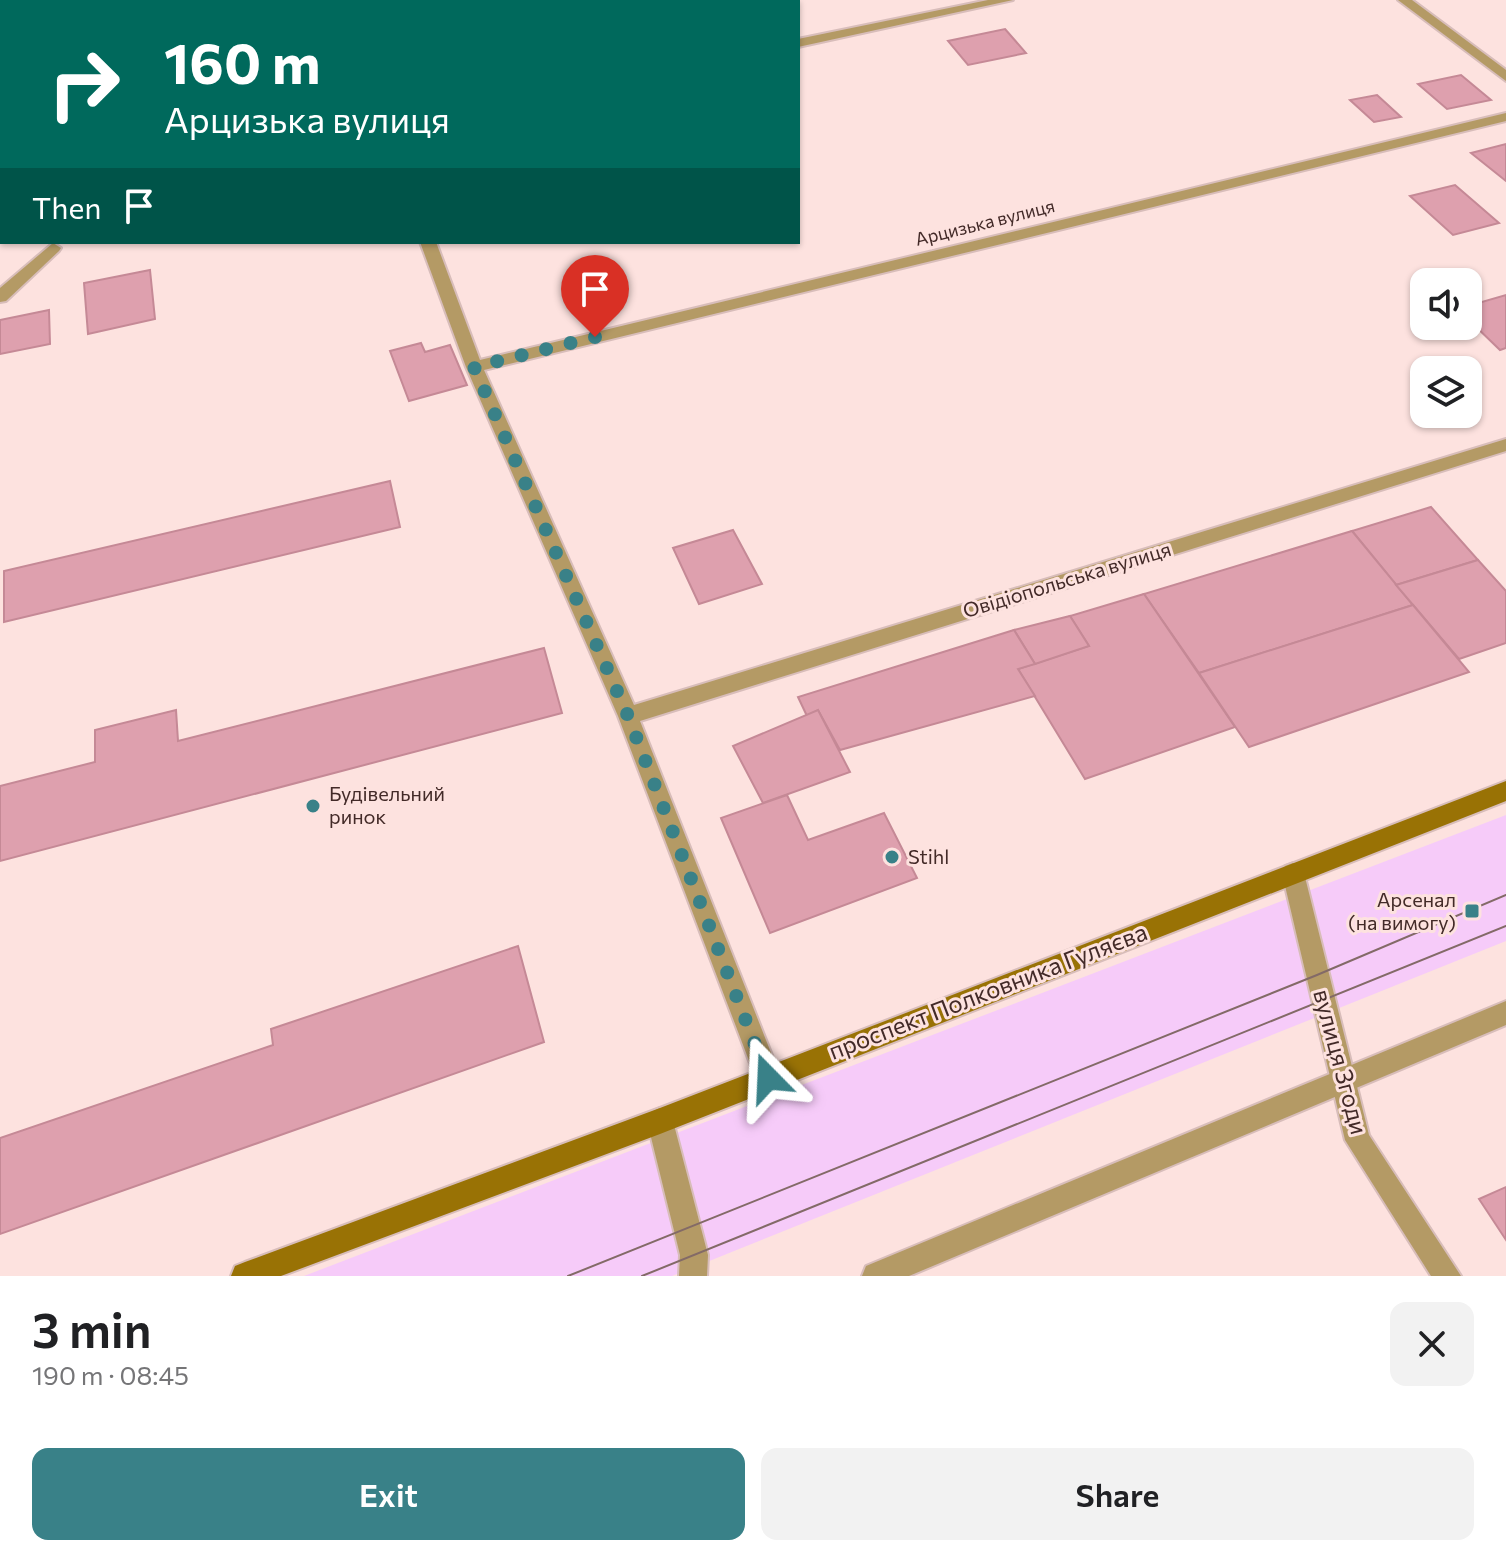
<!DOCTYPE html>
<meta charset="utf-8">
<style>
:root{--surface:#fff;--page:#f2f2f2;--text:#202124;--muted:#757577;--accent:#398188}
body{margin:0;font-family:Commissioner,sans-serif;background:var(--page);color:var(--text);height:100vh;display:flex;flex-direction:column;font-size:30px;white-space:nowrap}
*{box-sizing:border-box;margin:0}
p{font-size:26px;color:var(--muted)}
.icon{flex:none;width:44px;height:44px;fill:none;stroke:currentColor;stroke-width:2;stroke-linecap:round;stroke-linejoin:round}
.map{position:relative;height:1276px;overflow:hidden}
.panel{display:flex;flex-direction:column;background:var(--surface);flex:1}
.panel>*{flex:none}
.hud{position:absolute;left:0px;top:0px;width:800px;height:244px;box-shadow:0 2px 6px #0004;background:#00695c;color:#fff;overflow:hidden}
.controls{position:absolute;left:1410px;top:268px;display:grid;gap:16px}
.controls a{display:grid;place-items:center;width:72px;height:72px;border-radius:16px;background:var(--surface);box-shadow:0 2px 6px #0004;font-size:40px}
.pin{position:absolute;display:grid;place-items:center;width:68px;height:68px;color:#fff;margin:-82px -34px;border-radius:50% 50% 50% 0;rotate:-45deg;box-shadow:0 0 8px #0007}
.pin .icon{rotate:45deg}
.me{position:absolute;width:88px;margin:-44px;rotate:339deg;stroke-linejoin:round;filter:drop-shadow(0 0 6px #0008)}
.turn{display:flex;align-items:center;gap:28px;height:168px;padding:0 32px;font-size:36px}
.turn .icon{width:104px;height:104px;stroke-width:2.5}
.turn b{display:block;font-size:56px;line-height:68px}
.then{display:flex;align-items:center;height:76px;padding:0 32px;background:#0003;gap:16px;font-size:30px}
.round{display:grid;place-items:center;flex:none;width:84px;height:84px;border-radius:16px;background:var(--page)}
.summary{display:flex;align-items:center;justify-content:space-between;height:136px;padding:0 32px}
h1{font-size:48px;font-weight:600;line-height:60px}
.button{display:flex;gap:16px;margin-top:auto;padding:16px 32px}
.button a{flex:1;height:92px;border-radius:16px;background:var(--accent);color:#fff;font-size:32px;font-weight:600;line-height:92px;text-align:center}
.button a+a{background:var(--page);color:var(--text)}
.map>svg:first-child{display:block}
.green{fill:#f6cbf9}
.building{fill:#dea0ae;stroke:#c58996;stroke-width:2}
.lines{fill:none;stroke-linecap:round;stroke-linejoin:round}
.lane-casing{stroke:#d8bdba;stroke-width:4}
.street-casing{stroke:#d8bdba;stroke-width:4}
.secondary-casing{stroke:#d8bdba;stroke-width:4}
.lane{fill:#b49a65;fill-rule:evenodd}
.street{fill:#b49a65;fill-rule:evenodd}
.secondary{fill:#997205;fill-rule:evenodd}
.tram{stroke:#836a67;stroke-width:2}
.route{stroke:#398188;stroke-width:14;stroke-dasharray:0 25.2}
.poi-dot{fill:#398188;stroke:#fde2df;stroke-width:3}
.labels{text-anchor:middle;stroke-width:6;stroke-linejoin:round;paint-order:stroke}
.far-street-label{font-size:18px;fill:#432a28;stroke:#fde2df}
.street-label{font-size:20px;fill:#432a28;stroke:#fde2df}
.poi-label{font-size:20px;fill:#432a28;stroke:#fde2df;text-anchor:start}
.near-street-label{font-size:24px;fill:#432a28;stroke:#fde2df}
</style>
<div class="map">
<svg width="1506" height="1276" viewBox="0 0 1506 1276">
<rect width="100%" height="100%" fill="#fde2df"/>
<polygon class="green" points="1506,815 1506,941 672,1276 304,1276"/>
<g class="building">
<polygon points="1005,29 1026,53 968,65 948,41"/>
<polygon points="1461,75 1491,100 1447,109 1418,84"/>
<polygon points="1377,95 1401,117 1374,122 1350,100"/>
<polygon points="1506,144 1506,181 1471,153"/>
<polygon points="1455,185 1499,223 1453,235 1410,196"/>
<polygon points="150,270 155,319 88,334 84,283"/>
<polygon points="1506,295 1506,348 1500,350 1468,319 1468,306"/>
<polygon points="49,310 50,344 0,354 0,320"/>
<polygon points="421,343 425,352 450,345 467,385 409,401 390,351"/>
<polygon points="390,481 400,527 4,622 4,571"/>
<polygon points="1431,507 1478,560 1396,585 1352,531"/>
<polygon points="733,530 762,584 699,604 673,548"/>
<polygon points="1352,531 1413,605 1199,673 1144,594"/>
<polygon points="1478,560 1506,591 1506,643 1459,659 1396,585"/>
<polygon points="1144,594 1235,727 1085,779 1018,669 1089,646 1070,616"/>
<polygon points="1413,605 1469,672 1249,747 1199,673"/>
<polygon points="1070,616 1089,646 1035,664 1014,630"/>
<polygon points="1014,630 1035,664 1018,669 1035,696 840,750 818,710 807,716 798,697"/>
<polygon points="544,648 562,713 0,861 0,786 95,762 95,730 176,710 178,741"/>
<polygon points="818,710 850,772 763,803 733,746"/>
<polygon points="787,795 808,840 884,813 917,878 770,933 721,818"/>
<polygon points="518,946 544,1042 0,1234 0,1138 273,1045 271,1029"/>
<polygon points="1506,1187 1506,1240 1479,1199"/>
</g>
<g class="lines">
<g class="lane-casing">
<g id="lane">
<polygon points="53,243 61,248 59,251 6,301 0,302 0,288"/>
<polygon points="1506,1001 1506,1025 909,1276 862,1276 866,1266"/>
</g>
</g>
<g class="street-casing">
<g id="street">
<polygon points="323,0 335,0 336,2 324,2"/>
<polygon points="988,0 1013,0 798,47 798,39"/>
<polygon points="1398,0 1412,0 1506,70 1506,81"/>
<rect x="0" y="96" width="2" height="8"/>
<polygon points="1506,113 1506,121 484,370 634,705 1506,439 1506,451 640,721 781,1078 777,1087 768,1091 759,1087 618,716 466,367 420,242 436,242 480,360"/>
<polygon points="1293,863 1301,866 1304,873 1369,1135 1461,1276 1431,1276 1345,1140 1282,873 1285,866"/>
<polygon points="660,1108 669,1112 673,1121 708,1255 707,1276 679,1276 680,1255 647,1121 651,1112"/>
</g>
</g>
<g class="secondary-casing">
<polygon id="secondary" points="1506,781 1506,801 660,1134 281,1276 231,1276 235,1266 245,1262 660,1108"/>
</g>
<use href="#lane" class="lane"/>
<use href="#street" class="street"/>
<use href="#secondary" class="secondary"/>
<g class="tram">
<polyline points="568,1276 1317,975 1506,895"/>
<polyline points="642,1276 1506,926"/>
</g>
</g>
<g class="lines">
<polyline class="route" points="595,337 474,367 628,716 768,1078"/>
</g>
<g class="poi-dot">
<circle cx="313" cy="806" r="8"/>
<circle cx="892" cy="857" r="8"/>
<rect x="1464" y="903" width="16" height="16" rx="4"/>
</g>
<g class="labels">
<g class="far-street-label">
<text transform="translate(985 223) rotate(-14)" y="6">Арцизька вулиця</text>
</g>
<g class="street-label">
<text transform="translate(1067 580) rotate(-17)" y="7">Овідіопольська вулиця</text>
</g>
<g class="poi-label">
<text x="329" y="801">Будівельний<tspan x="329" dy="23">ринок</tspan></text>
<text x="908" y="864">Stihl</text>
<text x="1456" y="907" text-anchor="end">Арсенал<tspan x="1456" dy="23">(на вимогу)</tspan></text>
</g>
<g class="near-street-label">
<text transform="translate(988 992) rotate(-21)" y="8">проспект Полковника Гуляєва</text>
<text transform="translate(1340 1062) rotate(75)" y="8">вулиця Згоди</text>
</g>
</g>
</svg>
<div class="controls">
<a><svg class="icon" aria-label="sound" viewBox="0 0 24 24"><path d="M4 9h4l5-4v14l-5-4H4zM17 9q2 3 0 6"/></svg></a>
<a><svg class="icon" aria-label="layers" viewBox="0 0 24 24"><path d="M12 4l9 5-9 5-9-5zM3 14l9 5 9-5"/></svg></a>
</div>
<div class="pin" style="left:595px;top:337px;background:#d93025"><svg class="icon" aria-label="arrive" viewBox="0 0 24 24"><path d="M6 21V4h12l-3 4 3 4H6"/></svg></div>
<svg class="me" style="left:768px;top:1078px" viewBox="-20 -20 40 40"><path d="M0-17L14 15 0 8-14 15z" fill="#398188" stroke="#fff" stroke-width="4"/></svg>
<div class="hud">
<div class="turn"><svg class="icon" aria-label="right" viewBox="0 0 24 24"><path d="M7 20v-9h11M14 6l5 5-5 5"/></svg><div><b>160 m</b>Арцизька вулиця</div></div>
<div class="then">Then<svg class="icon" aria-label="arrive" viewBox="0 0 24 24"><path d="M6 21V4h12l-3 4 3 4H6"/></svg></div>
</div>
</div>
<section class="panel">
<div class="summary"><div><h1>3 min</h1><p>190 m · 08:45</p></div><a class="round"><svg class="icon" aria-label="close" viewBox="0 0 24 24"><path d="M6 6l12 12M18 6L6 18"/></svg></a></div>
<div class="button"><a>Exit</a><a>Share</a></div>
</section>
